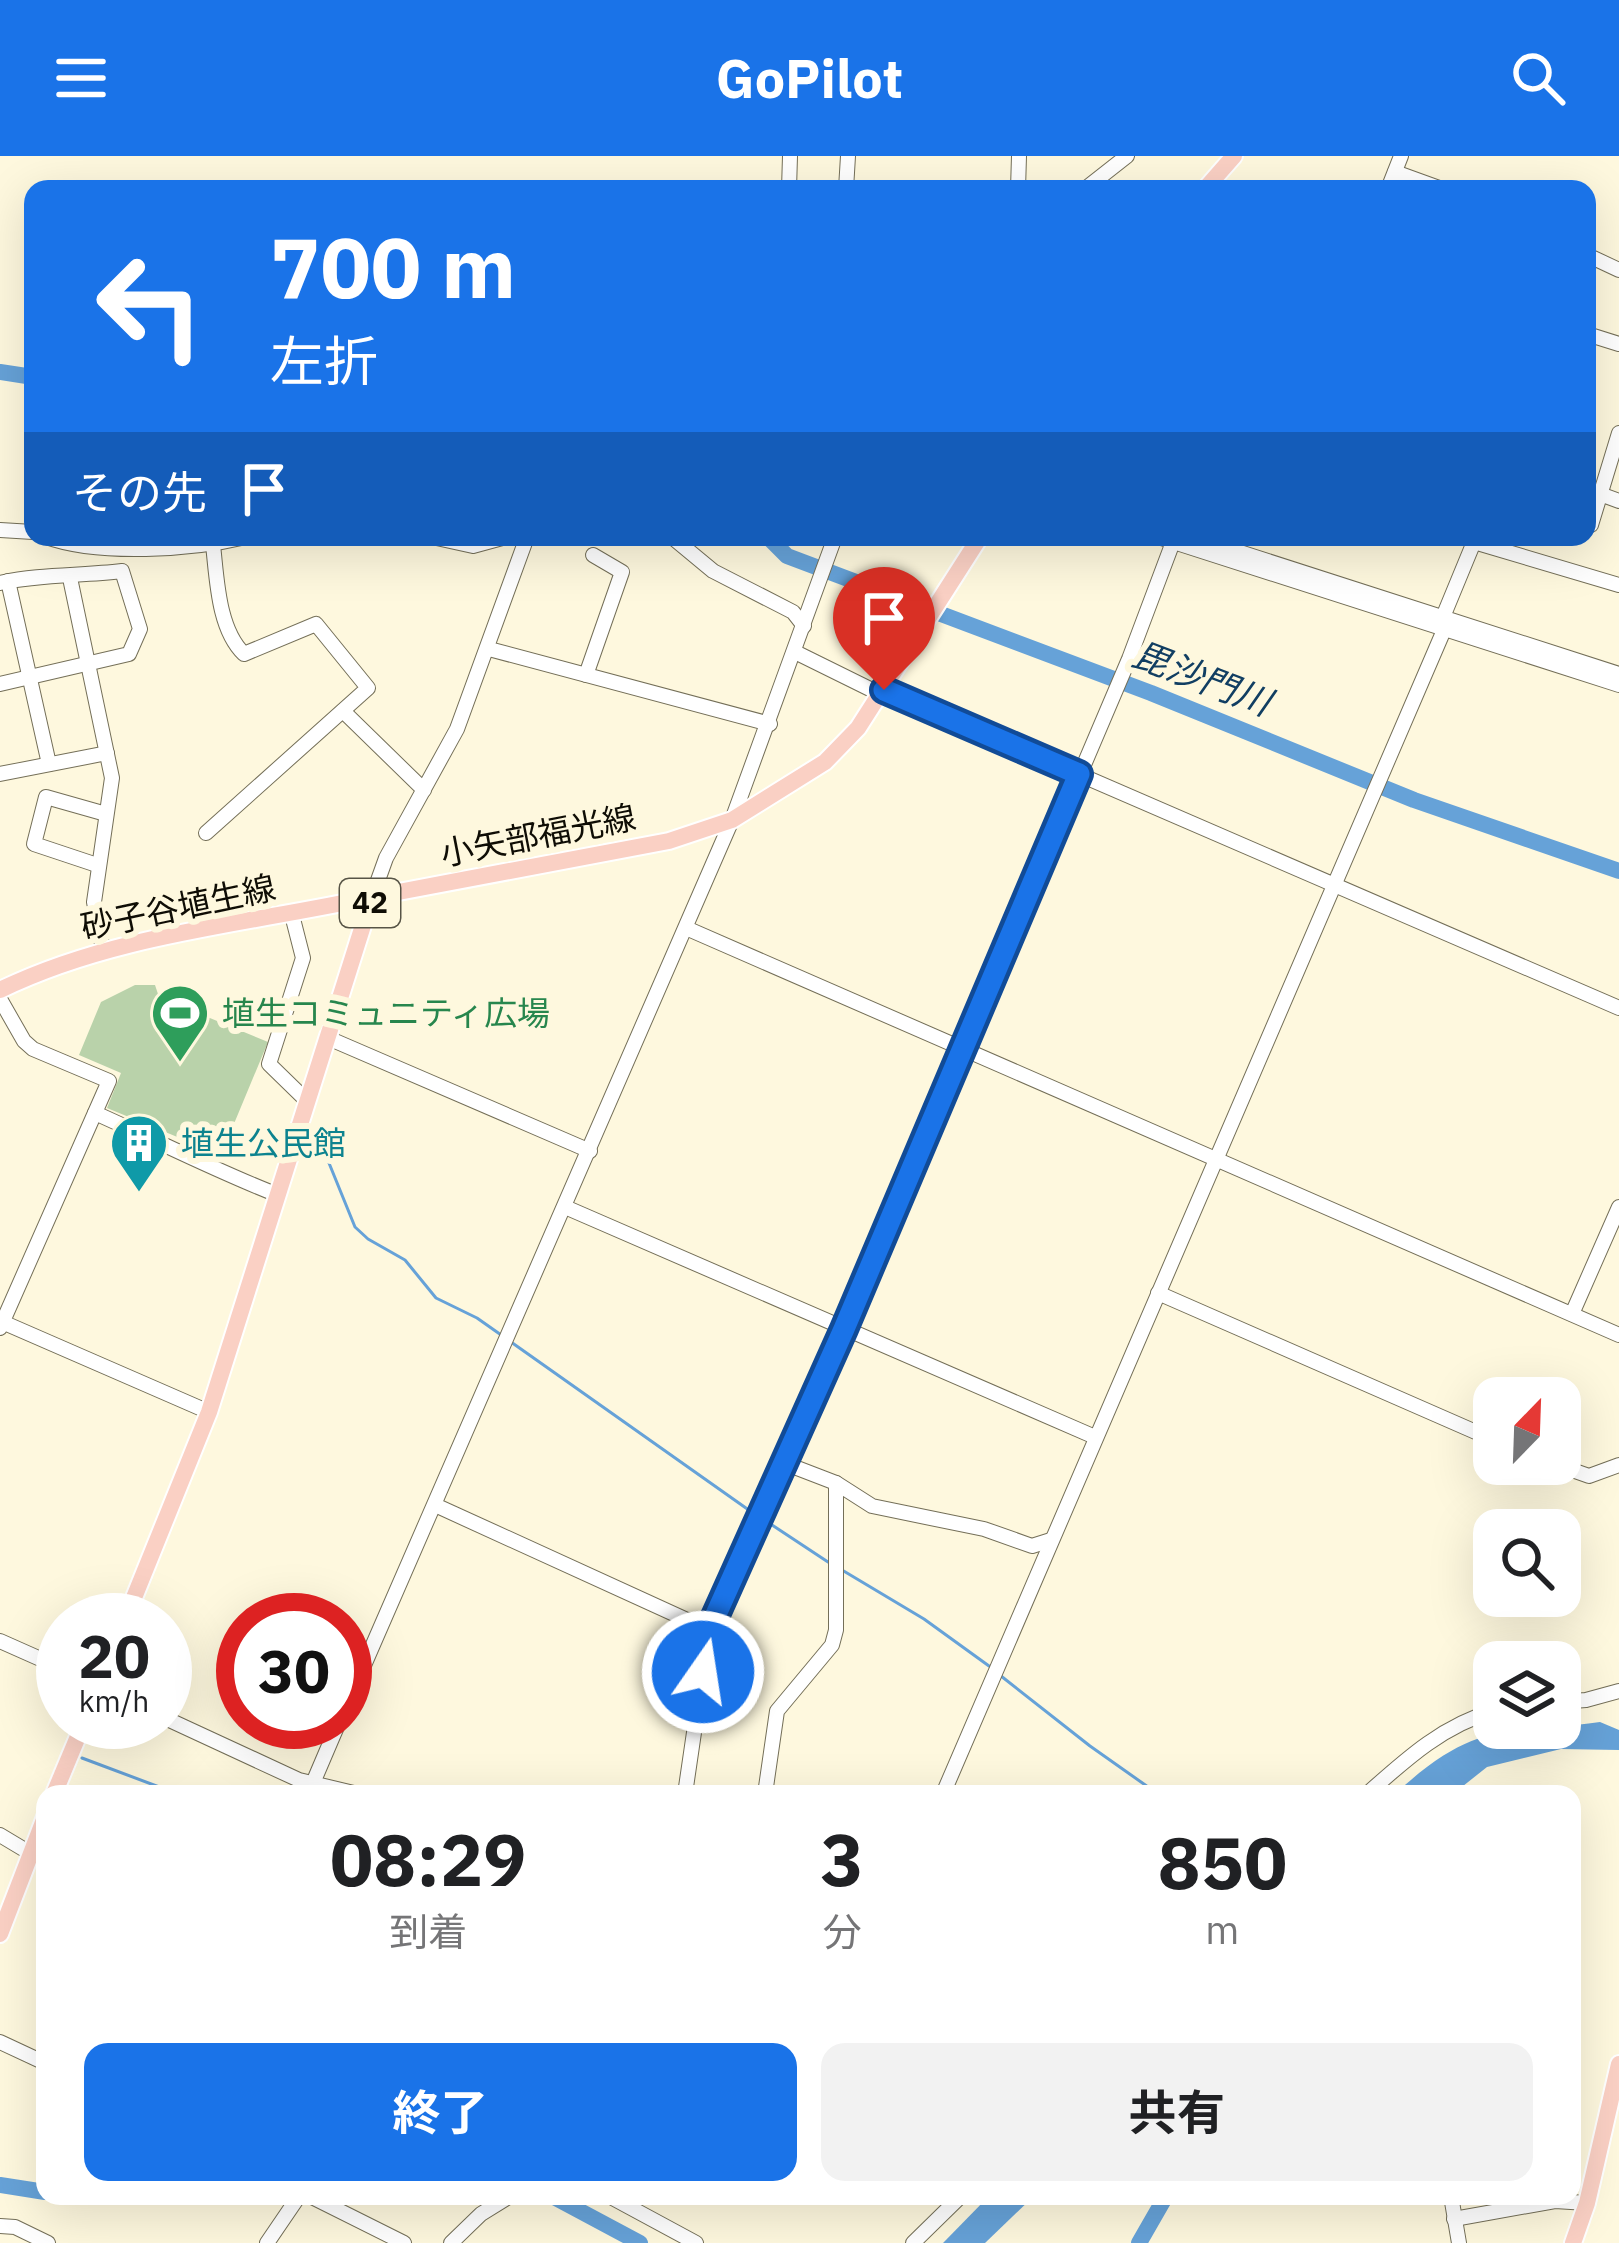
<!DOCTYPE html>
<html lang="ja">
<meta charset="utf-8">
<style>
:root{--surface:#fff;--page:#f2f2f2;--text:#202124;--muted:#757577;--accent:#1a73e8}
body{margin:0;font-family:"IBM Plex Sans","Noto Sans JP",sans-serif;background:var(--page);color:var(--text);height:100vh;display:flex;flex-direction:column;font-size:45px;white-space:nowrap}
*{box-sizing:border-box;margin:0}
p{font-size:39px;color:var(--muted)}
.icon{flex:none;width:66px;height:66px;fill:none;stroke:currentColor;stroke-width:2;stroke-linecap:round;stroke-linejoin:round}
.map{position:relative;flex:1;overflow:hidden}
.panel{position:absolute;left:36px;top:1629px;width:1545px;height:420px;display:flex;flex-direction:column;background:var(--surface);border-radius:24px;box-shadow:0 12px 48px #0002}
.panel>*{flex:none}
.guide{position:absolute;left:24px;top:24px;width:1572px;height:366px;border-radius:24px;box-shadow:0 12px 48px #0002;background:#1a73e8;color:#fff;overflow:hidden}
.needle{width:78px;rotate:23deg}
.fabs{position:absolute;left:1473px;top:1221px;display:grid;gap:24px}
.fabs a{display:grid;place-items:center;width:108px;height:108px;border-radius:24px;background:var(--surface);box-shadow:0 12px 48px #0002;font-size:60px}
.speed{position:absolute;left:36px;top:1437px;display:flex;gap:24px;font-size:60px;font-weight:700;text-align:center}
.speed>*{display:grid;place-content:center;width:156px;height:156px;border-radius:50%;background:var(--surface);box-shadow:0 12px 48px #0002;line-height:1}
.speed small{font-size:30px;font-weight:400}
.speed .limit{border:18px solid #d22;background:#fff;color:#111}
.pin{position:absolute;display:grid;place-items:center;width:102px;height:102px;color:#fff;margin:-123px -51px;border-radius:50% 50% 50% 0;rotate:-45deg;box-shadow:0 0 12px #0007}
.pin .icon{rotate:45deg}
.me{position:absolute;width:132px;margin:-66px;rotate:13deg;stroke-linejoin:round;filter:drop-shadow(0 0 9px #0008)}
.turn{display:flex;align-items:center;gap:42px;height:252px;padding:0 48px;font-size:54px}
.turn .icon{width:156px;height:156px;stroke-width:2.5}
.turn b{display:block;font-size:84px;line-height:102px}
.then{display:flex;align-items:center;height:114px;padding:0 48px;background:#0003;gap:24px;font-size:45px}
.eta{display:flex;justify-content:space-evenly;align-items:center;height:204px;text-align:center}
.eta b{font-size:72px;font-weight:700;line-height:84px}
.primary-button{display:flex;gap:24px;margin-top:auto;padding:24px 48px}
.primary-button a{flex:1;height:138px;border-radius:24px;background:var(--accent);color:#fff;font-size:48px;font-weight:700;line-height:138px;text-align:center}
.primary-button a+a{background:var(--page);color:var(--text)}
header{display:flex;justify-content:space-between;align-items:center;height:156px;padding:0 48px;background:var(--accent);color:#fff;font-size:54px;font-weight:700}
.map>svg:first-child{display:block}
.green{fill:#b9d2aa}
.water{fill:#66a2d8}
.lines{fill:none;stroke-linecap:round;stroke-linejoin:round}
.stream{stroke:#66a2d8;stroke-width:3}
.river{stroke:#66a2d8;stroke-width:16}
.minor-casing{stroke:#746f58;stroke-width:16}
.major-casing{stroke:#fff;stroke-width:20}
.minor{stroke:#fff;stroke-width:14}
.major{stroke:#fad0c4;stroke-width:16}
.route-casing{stroke:#114b97;stroke-width:30}
.route{stroke:#1a73e8;stroke-width:21}
.labels{text-anchor:middle;stroke-width:12;stroke-linejoin:round;paint-order:stroke}
.shield{fill:#fef8de;stroke:#575446;stroke-width:3}
.shield-label{font-size:30px;font-weight:bold;fill:#0f0d05}
.street-label{font-size:33px;fill:#0f0d05;stroke:#fef8de}
.leisure-label{font-size:33px;fill:#27864d;stroke:#fef8de;text-anchor:start}
.culture-label{font-size:33px;fill:#0d838f;stroke:#fef8de;text-anchor:start}
.water-label{font-size:36px;font-style:italic;fill:#113e62;stroke:#fef8de}
</style>
<header><svg class="icon" aria-label="menu" viewBox="0 0 24 24"><path d="M4 6h16M4 12h16M4 18h16"/></svg>GoPilot<svg class="icon" aria-label="search" viewBox="0 0 24 24"><circle cx="10" cy="10" r="6"/><path d="M15 15l6 6"/></svg></header>
<div class="map">
<svg width="1619" height="2087" viewBox="0 0 1619 2087">
<rect width="100%" height="100%" fill="#fef8de"/>
<polygon class="green" points="135,829 155,829 159,841 268,886 221,999 107,952 121,917 79,899 101,846"/>
<g class="water">
<path d="M 1600,1566 L 1619,1574 L 1619,1594 L 1561,1593 L 1487,1611 L 1453,1638 L 1395,1638 C 1478,1562 1502,1580 1600,1566 Z"/>
<polygon points="989,2040 1034,2040 985,2087 943,2087"/>
</g>
<g class="lines">
<g class="stream">
<polyline points="318,980 355,1071 368,1083 405,1104 436,1142 477,1162 504,1181"/>
<polyline points="511,1186 753,1357"/>
<polyline points="766,1365 828,1406"/>
<polyline points="842,1414 924,1463 989,1510"/>
<polyline points="1001,1520 1090,1590 1158,1638"/>
<polyline points="82,1602 178,1638"/>
</g>
<g class="river">
<polyline points="0,216 33,221"/>
<polyline points="768,381 787,400 1151,537 1414,644 1619,715"/>
<polyline points="0,2029 45,2036"/>
<polyline points="552,2040 640,2087"/>
<polyline points="1139,2087 1166,2040"/>
</g>
<g class="minor-casing">
<g id="minor">
<polyline points="1395,16 1442,33"/>
<polyline points="789,33 790,0"/>
<polyline points="846,33 848,0"/>
<polyline points="1018,33 1019,0"/>
<polyline points="1085,33 1127,0"/>
<polyline points="1388,33 1401,0"/>
<polyline points="1587,99 1619,114"/>
<polyline points="1587,178 1619,188"/>
<polyline points="1600,338 1619,345"/>
<polyline points="1587,367 1591,369 1619,277"/>
<polyline points="0,374 33,376"/>
<path d="M 46,381 C 99,400 192,394 246,381"/>
<polyline points="432,381 473,390 506,381"/>
<polyline points="672,381 713,415 793,456 804,470"/>
<polyline points="1158,381 1619,529"/>
<polyline points="1193,381 1619,518"/>
<polyline points="1474,386 1619,429"/>
<polyline points="70,422 112,622 94,746 103,794"/>
<polyline points="8,425 49,608"/>
<path d="M 0,427 C 40,418 81,420 122,415 L 140,473 L 129,498 L 0,528"/>
<polyline points="489,493 770,568"/>
<polyline points="795,496 872,534 884,534 1619,852"/>
<polyline points="586,519 622,416 593,399"/>
<polyline points="343,555 424,634"/>
<polyline points="0,618 107,597"/>
<path d="M 206,677 L 368,532 L 316,468 L 244,498 C 218,473 217,423 213,389"/>
<polyline points="97,709 34,688 46,641 106,658"/>
<polyline points="372,741 386,702 457,573 527,381"/>
<polyline points="292,759 303,802 269,908 308,946"/>
<polyline points="686,772 1619,1179"/>
<polyline points="0,843 24,885 33,893 109,925 0,1172"/>
<polyline points="328,882 590,995"/>
<path d="M 95,957 C 156,984 216,1015 278,1039"/>
<polyline points="565,1051 1095,1281"/>
<polyline points="1158,1137 1494,1284"/>
<polyline points="1572,1158 1619,1051"/>
<polyline points="0,1165 209,1256"/>
<polyline points="784,1307 836,1327 872,1350 984,1373 1032,1390 1051,1384"/>
<polyline points="1555,1308 1589,1320 1619,1309"/>
<polyline points="435,1349 709,1474"/>
<polyline points="0,1485 63,1513"/>
<polyline points="1560,1546 1586,1544 1619,1535"/>
<polyline points="345,1553 732,664 835,381"/>
<polyline points="165,1562 299,1624 358,1638"/>
<polyline points="313,1627 339,1566"/>
<polyline points="685,1638 709,1474 844,1173 1129,503 1173,386"/>
<polyline points="765,1638 777,1555 832,1489 836,1474 836,1327"/>
<polyline points="943,1638 1444,474 1443,461 1476,381"/>
<path d="M 1367,1638 C 1405,1604 1443,1569 1494,1555"/>
<polyline points="0,1679 45,1706"/>
<polyline points="0,1886 45,1907"/>
<polyline points="310,2040 404,2087"/>
<polyline points="609,2040 696,2087"/>
<polyline points="1451,2040 1459,2087"/>
<polyline points="1454,2063 1555,2045 1587,2047"/>
<polyline points="0,2070 15,2071 48,2087"/>
<polyline points="267,2087 299,2040"/>
<polyline points="451,2087 481,2058 510,2040"/>
<polyline points="913,2087 961,2040"/>
</g>
</g>
<g class="major-casing">
<g id="major">
<polyline points="1205,33 1234,0"/>
<path d="M 0,834 C 115,778 248,768 372,741"/>
<polyline points="125,1464 209,1256 372,741 669,685 732,664 825,606 858,572 980,381"/>
<polyline points="54,1638 84,1566"/>
<polyline points="0,1778 45,1661"/>
<polyline points="1573,2087 1587,2047 1619,1908"/>
</g>
</g>
<use href="#minor" class="minor"/>
<use href="#major" class="major"/>
</g>
<g class="lines">
<g class="route-casing">
<polyline id="route" points="703,1516 709,1474 844,1173 1079,618 884,534"/>
</g>
<use href="#route" class="route"/>
</g>
<defs>
<g id="stadium-pin" transform="scale(3)"><path d="M0 17L-7.5 6A9.5 9.5 0 1 1 7.5 6Z" fill="#2e9e5b" stroke="#fef8de"/><path d="M0-5a6.5 5 0 1 0 0 10a6.5 5 0 1 0 0-10ZM-3.5-1.8h7v3.6h-7Z" fill="#fff"/></g>
<g id="building-pin" transform="scale(3)"><path d="M0 17L-7.5 6A9.5 9.5 0 1 1 7.5 6Z" fill="#0f9aa8" stroke="#fef8de"/><path d="M-4-6H4V6H1V3H-1V6H-4ZM-2.5-4.3h1.7v1.8h-1.7ZM.8-4.3h1.7v1.8H.8ZM-2.5-1h1.7V.8h-1.7ZM.8-1h1.7V.8H.8Z" fill="#fff"/></g>
</defs>
<g fill-rule="evenodd">
<use href="#stadium-pin" x="180" y="857"/>
<use href="#building-pin" x="139" y="987"/>
</g>
<g class="labels">
<rect class="shield" x="340" y="723" width="60" height="48" rx="9"/>
<g class="shield-label">
<text x="370" y="757">42</text>
</g>
<g class="street-label">
<text transform="translate(538 679) rotate(-11)" y="12">小矢部福光線</text>
<text transform="translate(178 751) rotate(-12)" y="12">砂子谷埴生線</text>
</g>
<g class="leisure-label">
<text x="222" y="869">埴生コミュニティ広場</text>
</g>
<g class="culture-label">
<text x="181" y="999">埴生公民館</text>
</g>
<g class="water-label">
<text transform="translate(1202 522) rotate(21)" y="13">毘沙門川</text>
</g>
</g>
</svg>
<div class="fabs">
<a><svg class="needle" viewBox="-14 -14 28 28"><path d="M0-13l5 13h-10z" fill="#e53935"/><path d="M0 13l5-13h-10z" fill="#757577"/></svg></a>
<a><svg class="icon" aria-label="search" viewBox="0 0 24 24"><circle cx="10" cy="10" r="6"/><path d="M15 15l6 6"/></svg></a>
<a><svg class="icon" aria-label="layers" viewBox="0 0 24 24"><path d="M12 4l9 5-9 5-9-5zM3 14l9 5 9-5"/></svg></a>
</div>
<div class="speed"><div>20<small>km/h</small></div><div class="limit">30</div></div>
<div class="pin" style="left:884px;top:534px;background:#d93025"><svg class="icon" aria-label="arrive" viewBox="0 0 24 24"><path d="M6 21V4h12l-3 4 3 4H6"/></svg></div>
<svg class="me" style="left:703px;top:1516px" viewBox="-20 -20 40 40"><circle r="17" fill="#1a73e8" stroke="#fff" stroke-width="3"/><path d="M0-11L8 9 0 5-8 9z" fill="#fff"/></svg>
<div class="guide">
<div class="turn"><svg class="icon" aria-label="left" viewBox="0 0 24 24"><path d="M17 20v-9H6M10 6l-5 5 5 5"/></svg><div><b>700 m</b>左折</div></div>
<div class="then">その先<svg class="icon" aria-label="arrive" viewBox="0 0 24 24"><path d="M6 21V4h12l-3 4 3 4H6"/></svg></div>
</div>
<section class="panel">
<div class="eta">
<div><b>08:29</b><p>到着</p></div>
<div><b>3</b><p>分</p></div>
<div><b>850</b><p>m</p></div>
</div>
<div class="primary-button"><a>終了</a><a>共有</a></div>
</section>
</div>
